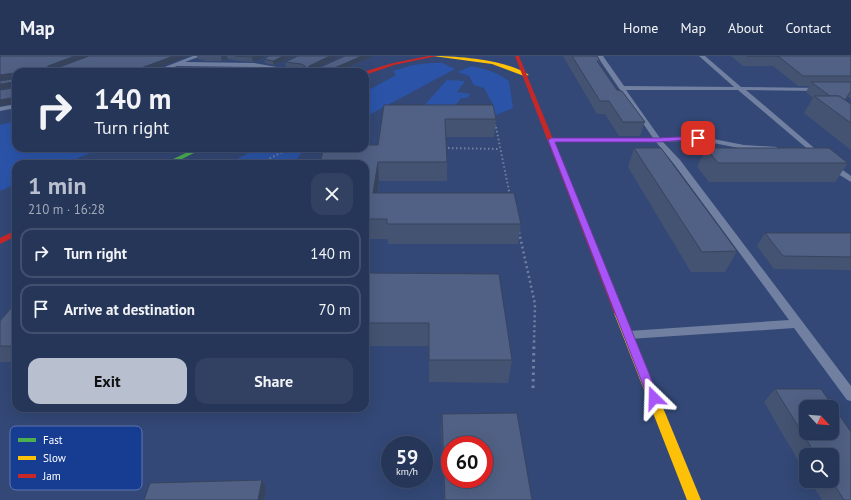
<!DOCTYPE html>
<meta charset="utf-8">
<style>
:root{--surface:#263658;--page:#324161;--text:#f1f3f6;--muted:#a4abba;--line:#42506e;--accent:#b8bfcf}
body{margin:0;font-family:"PT Sans",sans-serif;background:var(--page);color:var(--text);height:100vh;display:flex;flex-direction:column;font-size:15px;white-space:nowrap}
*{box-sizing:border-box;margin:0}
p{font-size:13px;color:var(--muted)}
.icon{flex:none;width:22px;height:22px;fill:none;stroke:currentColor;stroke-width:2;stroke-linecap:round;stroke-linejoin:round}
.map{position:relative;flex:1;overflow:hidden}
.sheet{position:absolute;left:12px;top:104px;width:357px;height:252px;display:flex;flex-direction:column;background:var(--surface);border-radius:12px;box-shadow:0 4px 16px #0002,0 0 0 1px var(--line)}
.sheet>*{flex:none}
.banner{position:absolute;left:12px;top:12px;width:357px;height:84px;border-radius:12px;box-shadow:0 4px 16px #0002,0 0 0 1px var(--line);background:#263658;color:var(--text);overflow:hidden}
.needle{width:26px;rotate:116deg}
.fabs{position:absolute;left:799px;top:344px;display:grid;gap:8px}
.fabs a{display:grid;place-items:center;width:40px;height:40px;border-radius:8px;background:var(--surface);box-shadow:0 4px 16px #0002,0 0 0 1px var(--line);font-size:20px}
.speed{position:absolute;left:381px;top:380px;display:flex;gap:8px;font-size:20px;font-weight:700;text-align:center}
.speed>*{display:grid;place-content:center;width:52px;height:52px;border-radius:50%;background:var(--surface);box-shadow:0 4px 16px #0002,0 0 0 1px var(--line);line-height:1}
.speed small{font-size:10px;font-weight:400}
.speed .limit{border:6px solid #d22;background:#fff;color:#111}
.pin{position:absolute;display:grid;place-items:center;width:34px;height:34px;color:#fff;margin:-17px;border-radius:8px;box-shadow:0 2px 6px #0006}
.me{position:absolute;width:44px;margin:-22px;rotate:338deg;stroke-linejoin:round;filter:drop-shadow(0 0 3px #0008)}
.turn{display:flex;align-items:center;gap:14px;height:84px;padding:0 16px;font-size:18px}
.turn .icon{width:52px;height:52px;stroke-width:2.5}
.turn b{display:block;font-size:28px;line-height:34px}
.round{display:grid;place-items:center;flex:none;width:42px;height:42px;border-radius:12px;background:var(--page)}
.summary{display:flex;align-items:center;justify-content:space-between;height:68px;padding:0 16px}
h1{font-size:24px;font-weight:800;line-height:30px;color:var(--accent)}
.action{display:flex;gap:8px;margin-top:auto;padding:8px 16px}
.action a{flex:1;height:46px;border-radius:12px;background:var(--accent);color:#111;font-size:16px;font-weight:800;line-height:46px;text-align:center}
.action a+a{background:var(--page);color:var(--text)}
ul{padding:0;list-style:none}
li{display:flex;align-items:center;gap:12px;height:50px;margin:0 8px 6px;padding:0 8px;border:2px solid var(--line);border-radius:12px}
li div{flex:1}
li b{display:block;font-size:15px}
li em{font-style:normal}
header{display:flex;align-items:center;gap:24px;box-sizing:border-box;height:56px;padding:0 20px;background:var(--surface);border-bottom:1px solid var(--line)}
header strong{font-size:19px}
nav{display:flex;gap:22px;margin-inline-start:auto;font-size:14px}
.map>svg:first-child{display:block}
.green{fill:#2b54a9}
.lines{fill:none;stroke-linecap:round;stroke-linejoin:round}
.path-far3{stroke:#7180a1;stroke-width:1.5;stroke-dasharray:1 2;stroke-linecap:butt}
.path-far2{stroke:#7180a1;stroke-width:2;stroke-dasharray:1.5 2.5;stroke-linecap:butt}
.path-far1{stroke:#7180a1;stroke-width:2.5;stroke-dasharray:2 3;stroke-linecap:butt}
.path{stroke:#7180a1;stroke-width:3;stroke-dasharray:2.5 4;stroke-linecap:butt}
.lane{fill:#7180a1;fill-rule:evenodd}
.fast{fill:#4caf50;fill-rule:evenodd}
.slow{fill:#ffc107;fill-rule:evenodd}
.jam{fill:#c62828;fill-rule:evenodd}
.wall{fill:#455372;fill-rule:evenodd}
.shaded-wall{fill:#38445d}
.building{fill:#506185;stroke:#38445d;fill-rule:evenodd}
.route{fill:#a855f7;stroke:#6d37a1}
.key{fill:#173d92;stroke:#5d77b3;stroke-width:1}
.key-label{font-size:11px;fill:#fff}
</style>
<header>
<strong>Map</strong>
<nav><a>Home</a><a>Map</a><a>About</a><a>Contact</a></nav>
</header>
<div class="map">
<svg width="851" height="444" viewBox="0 0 851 444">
<rect width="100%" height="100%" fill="#334876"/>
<g class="green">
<polygon points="431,7 442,7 455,13 365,61 365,36 396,19 393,15 413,9"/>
<path d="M 471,10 C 485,13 497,16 509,25 L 513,52 L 491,61 L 480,55 L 494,50 L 484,32 L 474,29 L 469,20 L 458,16 Z"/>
<polygon points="447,24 465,25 457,36 470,38 467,42 461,42 453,52 421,53"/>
<polygon points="16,65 16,92 102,92 64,108 16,108 16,128 0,135 0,69"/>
<polygon points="259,92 304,92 298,102 288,108 227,108"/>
</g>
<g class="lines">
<polyline class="path-far3" points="495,69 496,72"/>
<g class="path-far2">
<polyline points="496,71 510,140"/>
<polyline points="444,92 500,93"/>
<polyline points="259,108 290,92"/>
</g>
<polyline class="path-far1" points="519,176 535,248 534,287"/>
<polyline class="path" points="533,332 534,286"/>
<g class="lane">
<polygon points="193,0 201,0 185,6 254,7 305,16 283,16 254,11 177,10 160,16 152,16"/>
<polygon points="597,0 603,0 624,30 734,31 699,0 705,0 741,31 822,32 822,34 820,35 746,34 820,97 821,99 817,101 738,34 626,34 660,82 698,80 744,89 777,91 777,95 774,95 744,93 698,84 663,86 680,104 851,330 851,345 847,344 794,272 629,283 625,282 623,279 625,276 629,275 789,264 674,108 656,86 549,85 549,83 551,82 653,82"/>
<polygon points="16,48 16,52 0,55 0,51"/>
<polygon points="827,107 833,107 851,120 851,126 827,111"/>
</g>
<polygon class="fast" points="196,92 204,92 172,108 163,108"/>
<g class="slow">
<path d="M 433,0 C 459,0 507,4 529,19 L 524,20 L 492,8 Z"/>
<polygon points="619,253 622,254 624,257 701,444 687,444 614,257 616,254"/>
</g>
<g class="jam">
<polygon points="428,0 437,0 394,9 365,19 365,16 363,16 393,7"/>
<polygon points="515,0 519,0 624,257 622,260 616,260 614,257"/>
<polygon points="16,174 16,180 0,188 0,182"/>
</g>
</g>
<g class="wall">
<polygon points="197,0 266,0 253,6 238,5 228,3 222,5 205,5 198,3"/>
<polygon points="294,0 274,9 265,7 264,3"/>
<polygon points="298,0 315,12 318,12 345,0 371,0 371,1 337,16 279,16 283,14 283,13 299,12 286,11 285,6"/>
<polygon points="563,0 597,0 600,5 599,9 617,34 645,66 640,80 619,80 605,58 597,58"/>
<polygon points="731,0 851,0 851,43 848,41 845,45 851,48 851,94 804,57 813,42 806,36 809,30 798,30 773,10 743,10"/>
<polygon points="384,49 496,63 494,81 446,81 447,106 447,125 379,125 378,137 521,168 518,188 388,188 388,183 365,183 365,108 320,108 320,106 378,89"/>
<polygon points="634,92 737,195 725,216 691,216 628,111"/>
<polygon points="706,92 848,107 835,126 709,126 697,111"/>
<polygon points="765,177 851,177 851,214 774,213 757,190"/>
<polygon points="365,217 512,304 508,327 429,326 429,290 365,290"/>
<polygon points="16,246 16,306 0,306 0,265"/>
<path d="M 775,333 L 821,333 L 851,376 L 851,444 L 822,444 L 810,425 L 832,425 L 832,399 L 806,399 L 806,418 L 764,346 ZM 806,351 L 832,351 L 832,377 L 806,377 Z"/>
<polygon points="442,358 532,444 444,444 441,373"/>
</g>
<g class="shaded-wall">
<polygon points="75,0 91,0 50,15 47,12 48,10"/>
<polygon points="174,0 189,0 146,16 130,16"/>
<polygon points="221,0 227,0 228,3 222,5"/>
<polygon points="253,0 266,0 253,6 252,1"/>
<polygon points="283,0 294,0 274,9 273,5"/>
<polygon points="330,0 341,0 309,15 308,12 309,10"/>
<polygon points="362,0 371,0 371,1 337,16 325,16"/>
<polygon points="14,17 16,22 0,24 0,19"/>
<polygon points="14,26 16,31 0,33 0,28"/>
<polygon points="16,41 16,47 0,50 0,44"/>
<polygon points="378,106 379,125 375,156 373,137"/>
<polygon points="262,424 266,432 264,444 258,444"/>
</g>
<g class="building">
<polygon points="0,0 75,0 48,10 47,12 57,12 89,0 174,0 130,16 16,16 16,41 0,44 0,34 13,32 14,26 0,28 0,25 13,23 14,17 0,19"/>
<polygon points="235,0 253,0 252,1"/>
<polygon points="269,0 283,0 273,5 264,3"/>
<polygon points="298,0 330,0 309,10 308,12 318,12 345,0 362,0 325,16 279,16 286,13 283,13 305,12 305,10 301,8 285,6"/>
<polygon points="572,0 597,0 600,5 597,5 617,34 622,35 645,66 623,66 609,45 600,45"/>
<polygon points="747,0 851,0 851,20 803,20 778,0"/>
<polygon points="811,26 851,26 851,35 845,44 839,40 830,40"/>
<polygon points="814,40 839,40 851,48 851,67"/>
<polygon points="384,49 493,49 496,63 445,63 447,106 378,106 373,137 514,137 521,168 387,168 387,163 365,163 365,108 351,108 352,106 320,106 324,92 365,92 365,89 378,89"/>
<polygon points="634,92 661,92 737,195 702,196"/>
<polygon points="706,92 829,92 848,107 718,107"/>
<polygon points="765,177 851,177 851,201 783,200"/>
<polygon points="365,217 499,218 512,304 429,304 429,267 365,267"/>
<polygon points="16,246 16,290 0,290 0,265"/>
<path d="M 775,333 L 821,333 L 851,376 L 851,444 L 844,444 L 832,425 L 832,399 L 816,399 ZM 806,351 L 832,351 L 832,377 L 806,377 Z"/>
<path d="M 517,357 L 532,444 L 445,444 L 442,358 ZM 450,389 L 484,389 L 484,423 L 450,423 Z"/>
<polygon points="262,424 258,444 144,444 150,427"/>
</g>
<polygon class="route" points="698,80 700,80 700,83 658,86 555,86 659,342 658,345 654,347 650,345 648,342 548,84 551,82 658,82"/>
<rect x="10" y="370" width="132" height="64" rx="6" class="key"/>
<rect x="18" y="382" width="18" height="4" fill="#4caf50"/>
<rect x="18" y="400" width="18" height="4" fill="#ffc107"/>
<rect x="18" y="418" width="18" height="4" fill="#c62828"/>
<g class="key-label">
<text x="43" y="388">Fast</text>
<text x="43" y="406">Slow</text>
<text x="43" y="424">Jam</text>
</g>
</svg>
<div class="fabs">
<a><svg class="needle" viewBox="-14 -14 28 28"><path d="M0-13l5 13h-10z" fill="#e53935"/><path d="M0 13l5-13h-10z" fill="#a4abba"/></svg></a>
<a><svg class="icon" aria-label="search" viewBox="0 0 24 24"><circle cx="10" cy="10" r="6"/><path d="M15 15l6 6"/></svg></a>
</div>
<div class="speed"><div>59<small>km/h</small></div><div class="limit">60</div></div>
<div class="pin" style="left:698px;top:82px;background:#d93025"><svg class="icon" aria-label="arrive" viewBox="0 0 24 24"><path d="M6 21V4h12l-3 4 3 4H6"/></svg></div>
<svg class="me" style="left:654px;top:342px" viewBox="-20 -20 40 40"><path d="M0-17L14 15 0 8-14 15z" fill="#a855f7" stroke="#fff" stroke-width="4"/></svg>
<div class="banner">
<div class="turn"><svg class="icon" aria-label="right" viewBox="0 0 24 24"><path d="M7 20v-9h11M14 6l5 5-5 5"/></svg><div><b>140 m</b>Turn right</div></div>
</div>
<section class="sheet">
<div class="summary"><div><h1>1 min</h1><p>210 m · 16:28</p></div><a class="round"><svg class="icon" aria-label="close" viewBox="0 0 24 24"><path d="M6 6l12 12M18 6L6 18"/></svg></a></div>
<ul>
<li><svg class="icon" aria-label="right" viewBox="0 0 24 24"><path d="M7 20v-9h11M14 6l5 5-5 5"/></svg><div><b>Turn right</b></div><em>140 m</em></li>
<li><svg class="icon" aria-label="arrive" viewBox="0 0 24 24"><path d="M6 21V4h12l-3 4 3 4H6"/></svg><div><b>Arrive at destination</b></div><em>70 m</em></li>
</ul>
<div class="action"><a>Exit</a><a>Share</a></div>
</section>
</div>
